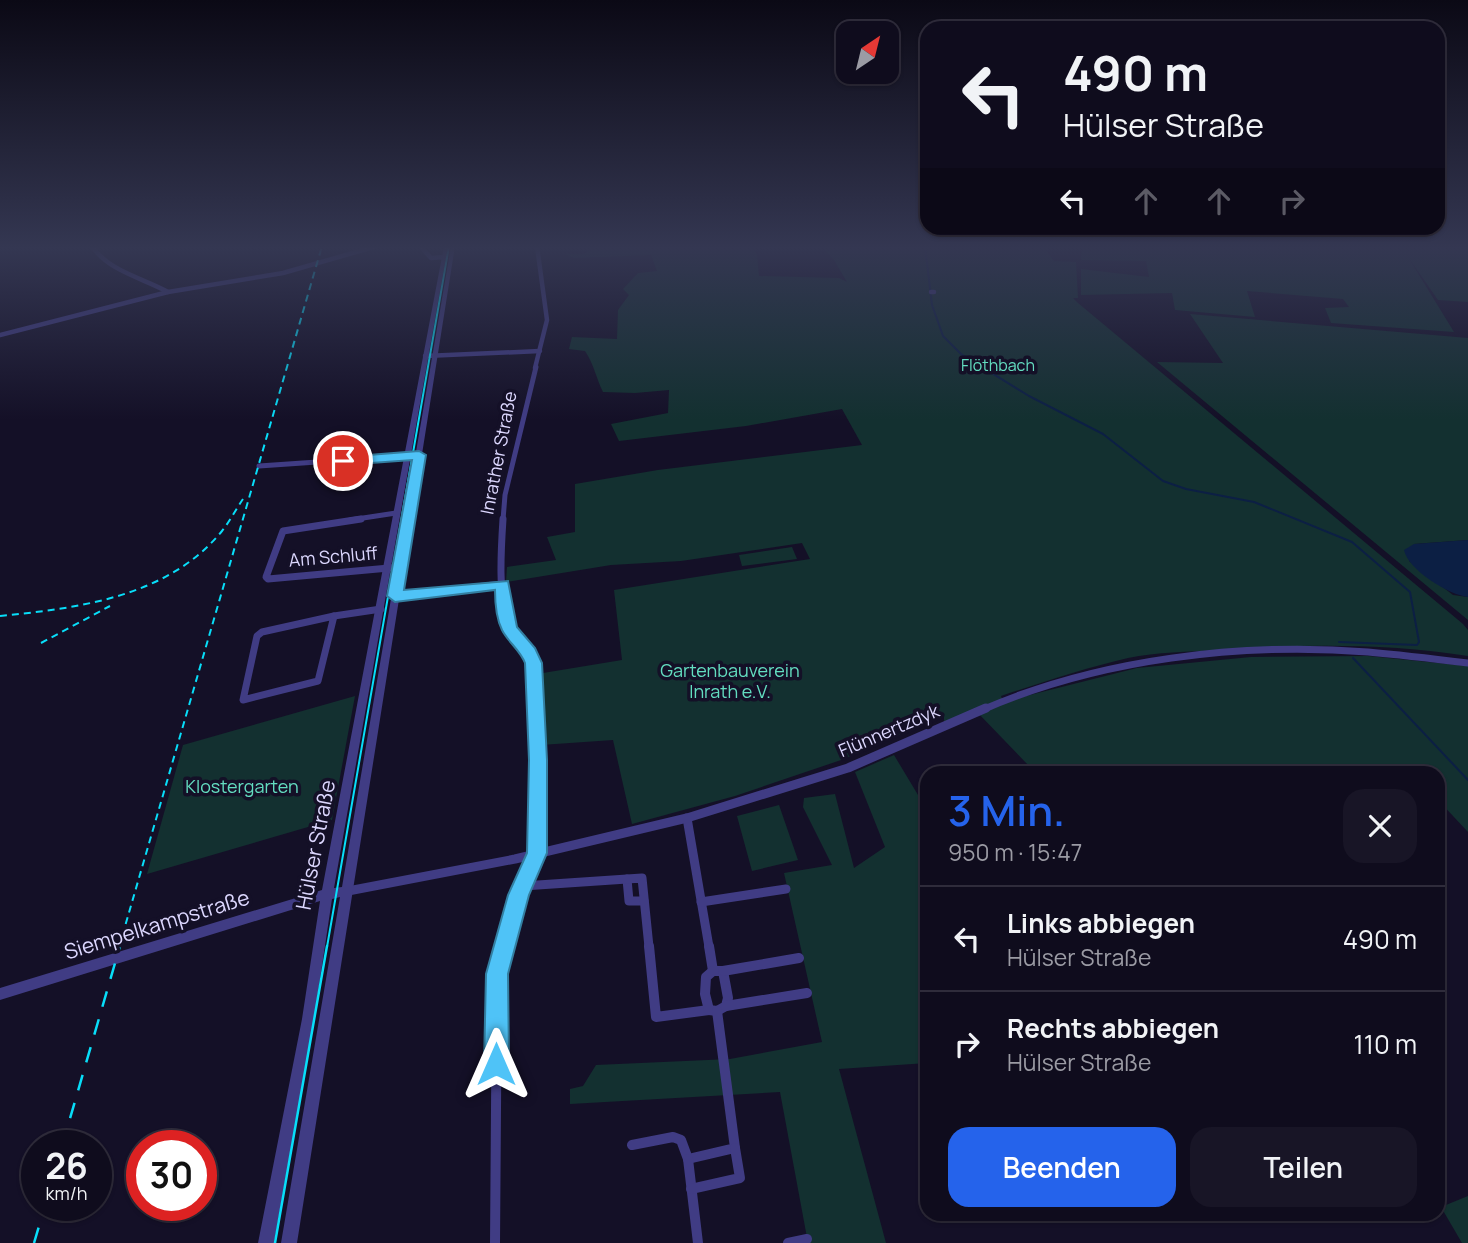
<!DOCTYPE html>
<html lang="de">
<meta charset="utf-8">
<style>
:root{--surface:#0f0c1d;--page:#181526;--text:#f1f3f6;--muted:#9b9ba4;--line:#2f2c3b;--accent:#2563eb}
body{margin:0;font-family:Manrope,sans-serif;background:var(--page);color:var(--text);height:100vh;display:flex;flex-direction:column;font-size:26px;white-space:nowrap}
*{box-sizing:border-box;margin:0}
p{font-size:23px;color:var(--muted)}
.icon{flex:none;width:38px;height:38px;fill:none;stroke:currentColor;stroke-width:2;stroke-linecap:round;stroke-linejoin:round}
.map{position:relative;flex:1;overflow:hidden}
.details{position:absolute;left:920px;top:766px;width:525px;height:455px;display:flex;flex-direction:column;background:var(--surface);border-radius:21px;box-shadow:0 2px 5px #0004,0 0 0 2px var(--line)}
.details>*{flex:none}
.banner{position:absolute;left:920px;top:21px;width:525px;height:214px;border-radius:21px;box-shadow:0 2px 5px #0004,0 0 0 2px var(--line);background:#0f0c1d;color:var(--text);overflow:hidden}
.needle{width:46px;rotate:35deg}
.buttons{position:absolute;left:836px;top:21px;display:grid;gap:14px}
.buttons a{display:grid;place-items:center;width:63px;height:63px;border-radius:14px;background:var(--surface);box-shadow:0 2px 5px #0004,0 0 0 2px var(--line);font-size:35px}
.speed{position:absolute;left:21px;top:1130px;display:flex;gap:14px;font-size:35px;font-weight:700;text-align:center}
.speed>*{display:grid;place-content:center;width:91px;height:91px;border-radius:50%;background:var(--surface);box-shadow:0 2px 5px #0004,0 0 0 2px var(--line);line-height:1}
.speed small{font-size:18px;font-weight:400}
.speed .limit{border:10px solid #d22;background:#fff;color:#111}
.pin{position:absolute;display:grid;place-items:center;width:60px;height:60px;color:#fff;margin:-30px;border:4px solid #fff;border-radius:50%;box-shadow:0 2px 7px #0007}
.me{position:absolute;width:77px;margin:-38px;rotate:0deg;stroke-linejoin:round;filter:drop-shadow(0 0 5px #0008)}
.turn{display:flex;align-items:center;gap:24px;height:147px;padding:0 28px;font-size:32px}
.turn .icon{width:91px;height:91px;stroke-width:2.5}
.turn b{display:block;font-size:49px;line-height:60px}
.lanes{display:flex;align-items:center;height:66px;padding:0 28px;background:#0003;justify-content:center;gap:35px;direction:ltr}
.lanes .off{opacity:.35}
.round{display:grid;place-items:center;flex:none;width:74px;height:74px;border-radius:21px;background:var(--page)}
.overview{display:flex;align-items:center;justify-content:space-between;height:119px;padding:0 28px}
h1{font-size:42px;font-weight:600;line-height:52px;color:var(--accent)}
.primary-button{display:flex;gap:14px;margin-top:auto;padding:14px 28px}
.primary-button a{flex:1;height:80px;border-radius:21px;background:var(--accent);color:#fff;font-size:28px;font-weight:600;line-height:80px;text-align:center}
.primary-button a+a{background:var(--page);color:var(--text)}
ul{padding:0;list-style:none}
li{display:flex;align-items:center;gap:21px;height:105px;padding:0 28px;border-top:2px solid var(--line)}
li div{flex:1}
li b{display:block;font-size:26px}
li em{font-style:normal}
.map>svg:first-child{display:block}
.green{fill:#133030}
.water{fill:#0c1f44}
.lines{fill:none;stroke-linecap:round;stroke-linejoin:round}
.stream{stroke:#0c1f44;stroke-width:2}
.minor-far4{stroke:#403c84;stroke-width:4.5}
.minor-far3{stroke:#403c84;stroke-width:5}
.minor-far2{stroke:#403c84;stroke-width:7}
.minor-far1{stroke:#403c84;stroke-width:9}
.minor{stroke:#403c84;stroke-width:10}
.tertiary{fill:#403c84;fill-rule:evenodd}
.tram-far1{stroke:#08def9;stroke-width:2}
.tram{stroke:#08def9;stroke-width:2.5}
.rail-far1{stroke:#08def9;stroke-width:2;stroke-dasharray:7 5;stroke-linecap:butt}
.rail{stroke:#08def9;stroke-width:2.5;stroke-dasharray:16 13;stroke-linecap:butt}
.route{fill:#4fc3f7;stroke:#337fa1;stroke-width:2}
.labels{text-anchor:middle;stroke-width:7;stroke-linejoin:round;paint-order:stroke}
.far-park-label{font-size:16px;fill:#63ddc0;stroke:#141027}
.street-label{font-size:18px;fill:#dcd7fe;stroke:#141027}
.park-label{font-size:18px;fill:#63ddc0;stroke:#141027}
.near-street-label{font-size:21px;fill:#dcd7fe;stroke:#141027}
</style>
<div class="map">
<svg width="1468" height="1243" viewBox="0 0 1468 1243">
<rect width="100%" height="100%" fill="#141027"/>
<g class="green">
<path d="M 593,246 L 753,246 L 757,255 L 759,276 L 839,278 L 847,282 L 834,260 L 821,246 L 1043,246 L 1054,261 L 1076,262 L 1078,298 L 1073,298 L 1078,303 L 1463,624 L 1468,630 L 1468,656 C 1385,643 1301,644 1218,650 C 1189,652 1157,652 1128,658 C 1085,668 1043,682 1001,696 L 1003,701 L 944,722 L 944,715 L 844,759 L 735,796 L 632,824 L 613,740 L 541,745 L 543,673 L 622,660 L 614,590 L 810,559 L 802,543 L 681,561 L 611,565 L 506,582 L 507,567 L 556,560 L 547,537 L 575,532 L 575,484 L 658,470 L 862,445 L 842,409 L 746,426 L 619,441 L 611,424 L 668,413 L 669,390 L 635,393 L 603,392 C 596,378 594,364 585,351 L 569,349 L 572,337 L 617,339 L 618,310 L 629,295 L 623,289 L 638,273 L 657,271 L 651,255 L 574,258 L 565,254 L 584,254 Z"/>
<polygon points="1082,246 1468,246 1468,302 1438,300 1408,257 1454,332 1331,323 1325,308 1349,307 1343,299 1247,291 1255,317 1175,310 1172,293 1081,295 1081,269 1149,277 1146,261 1081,260"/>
<polygon points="1190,314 1468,338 1468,540 1414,544 1409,561 1453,595 1468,597 1468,620 1157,362 1223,363"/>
<polygon points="792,547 797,559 742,566 739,555"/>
<polygon points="1368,656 1468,666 1468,832 1439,801 1438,774 999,773 1030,767 977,712 1002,702 1137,668 1251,657"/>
<polygon points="355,696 332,820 147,874 183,745"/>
<polygon points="894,755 927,810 927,1063 839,1069 886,1243 808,1243 780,1092 570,1104 570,1089 583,1086 596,1065 730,1059 822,1042 784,873 832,865 803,807 804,798 835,794 854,868 885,847 855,772"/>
<polygon points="779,805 798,860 752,871 737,816"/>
<polygon points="1468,1196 1468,1243 1462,1243 1441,1207"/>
</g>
<path class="water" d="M 1468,540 L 1468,597 C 1449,595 1408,570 1404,550 L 1414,544 Z"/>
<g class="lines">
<g class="stream">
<polyline points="925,246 932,305 943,336 961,354 1029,396 1103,434 1163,481 1186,489 1254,502 1352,542 1410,592 1419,642 1417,645 1339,642"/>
<polyline points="1353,658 1468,780"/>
</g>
<g class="minor-far4">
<path d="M 92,246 C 108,271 143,278 168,292"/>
<polyline points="420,246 431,258 444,257"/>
<polyline points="931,292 934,292"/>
<polyline points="0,335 168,292 283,273 377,246"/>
<polyline points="425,356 540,351"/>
<polyline points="535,368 547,320 537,246"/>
</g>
<g class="minor-far3">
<polyline points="259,466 419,455"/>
<polyline points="350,520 396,513"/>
<polyline points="503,520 505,495 536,367"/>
</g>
<g class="minor-far2">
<polyline points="361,519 283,531 266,577 268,579 400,567"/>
<path d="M 503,519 C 501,549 498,598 508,626 C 512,636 523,642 529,652 C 539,668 536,692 536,710"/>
<polyline points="395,596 502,584"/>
<polygon points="334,616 318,681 243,700 257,636 262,632"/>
<polyline points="334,616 381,609"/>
<path d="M 982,710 C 1099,659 1241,642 1368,652 C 1401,655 1435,659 1468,663"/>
</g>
<g class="minor-far1">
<polyline points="687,818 709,947"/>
<polyline points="627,879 629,901 644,901"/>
<polyline points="523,886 642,878 649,947"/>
<polyline points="348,891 515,859 687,818 848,768 986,708"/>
<polyline points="701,902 786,889"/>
<polyline points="504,947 519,895 537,853 536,708"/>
</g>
<g class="minor">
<polyline points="649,946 656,1017 709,1010"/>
<polyline points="709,946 713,971"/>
<polygon points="713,971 723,971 728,998 726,1006 717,1011 709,1010 705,994 706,977"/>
<polyline points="723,971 799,958"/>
<polyline points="726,1006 807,993"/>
<polyline points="632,1145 673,1137 681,1140 688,1159 735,1148 717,1011"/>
<polyline points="688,1159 698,1243"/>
<polyline points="691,1189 740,1178 735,1148"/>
<polyline points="495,1243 497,974 505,946"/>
<polyline points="788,1243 807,1239"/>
</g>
<polygon class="tertiary" points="444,246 448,246 334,888 342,887 451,246 455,246 297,1243 281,1243 340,897 332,899 314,1019 274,1243 258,1243 302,1019 320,901 0,1000 0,988 322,890"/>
<polyline class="tram-far1" points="327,947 449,246"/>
<polyline class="tram" points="275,1243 327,946"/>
<g class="rail-far1">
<path d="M 0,616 C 79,608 168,597 222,531 C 230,521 236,509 243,499"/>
<polyline points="41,643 110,606"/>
<polyline points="119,947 322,246"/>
</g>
<g class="rail">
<polyline points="62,1146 120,946"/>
<polyline points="34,1243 45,1206"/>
</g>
</g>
<linearGradient id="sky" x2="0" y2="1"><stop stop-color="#0b0915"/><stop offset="0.59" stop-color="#343752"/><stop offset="1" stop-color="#343752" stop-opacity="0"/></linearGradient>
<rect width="1468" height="420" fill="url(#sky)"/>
<path class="route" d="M 419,451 L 426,455 L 404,590 L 508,581 L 517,627 L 535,648 L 542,663 L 547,760 L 547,853 L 529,895 L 508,974 L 509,1064 L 505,1073 L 496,1076 L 488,1073 L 484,1064 L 486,974 L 508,895 L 527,853 L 529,760 L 525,663 C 520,650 508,642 502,630 C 496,618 495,603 495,590 L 395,602 L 387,596 L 412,460 L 343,465 L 336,461 L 343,457 Z"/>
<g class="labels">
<g class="far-park-label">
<text x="998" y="371">Flöthbach</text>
</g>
<g class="street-label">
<text transform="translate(499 453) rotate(-79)" y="6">Inrather Straße</text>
<text transform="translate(333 557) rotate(-5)" y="6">Am Schluff</text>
<text transform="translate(889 731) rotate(-23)" y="6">Flünnertzdyk</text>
</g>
<g class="park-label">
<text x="730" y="677">Gartenbauverein<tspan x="730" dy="21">Inrath e.V.</tspan></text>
<text x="242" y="793">Klostergarten</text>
</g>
<g class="near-street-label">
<text transform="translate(316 845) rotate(-79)" y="7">Hülser Straße</text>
<text transform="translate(157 925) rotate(-17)" y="7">Siempelkampstraße</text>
</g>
</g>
</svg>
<div class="buttons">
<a><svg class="needle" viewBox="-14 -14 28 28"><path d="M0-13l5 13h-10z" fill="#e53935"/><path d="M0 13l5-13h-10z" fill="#9b9ba4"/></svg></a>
</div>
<div class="speed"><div>26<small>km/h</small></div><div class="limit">30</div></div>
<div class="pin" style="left:343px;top:461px;background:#d93025"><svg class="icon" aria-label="arrive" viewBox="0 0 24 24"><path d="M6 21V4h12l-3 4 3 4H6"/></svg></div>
<svg class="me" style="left:496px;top:1064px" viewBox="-20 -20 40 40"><path d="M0-17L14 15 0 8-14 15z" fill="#4fc3f7" stroke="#fff" stroke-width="4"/></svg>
<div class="banner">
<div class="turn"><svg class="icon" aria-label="left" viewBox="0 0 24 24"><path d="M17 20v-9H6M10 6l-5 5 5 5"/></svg><div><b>490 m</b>Hülser Straße</div></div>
<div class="lanes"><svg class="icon" aria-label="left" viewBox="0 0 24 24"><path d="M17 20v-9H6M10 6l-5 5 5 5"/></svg><svg class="icon off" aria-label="ahead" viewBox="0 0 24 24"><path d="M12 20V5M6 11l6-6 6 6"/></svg><svg class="icon off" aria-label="ahead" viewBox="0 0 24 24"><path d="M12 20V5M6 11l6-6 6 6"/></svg><svg class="icon off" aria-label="right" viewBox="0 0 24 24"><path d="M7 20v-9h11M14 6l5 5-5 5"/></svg></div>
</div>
<section class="details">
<div class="overview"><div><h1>3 Min.</h1><p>950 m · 15:47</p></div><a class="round"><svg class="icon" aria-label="close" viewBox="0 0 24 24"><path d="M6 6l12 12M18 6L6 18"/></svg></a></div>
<ul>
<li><svg class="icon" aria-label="left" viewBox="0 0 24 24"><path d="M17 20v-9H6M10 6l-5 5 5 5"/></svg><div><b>Links abbiegen</b><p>Hülser Straße</p></div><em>490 m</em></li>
<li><svg class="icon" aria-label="right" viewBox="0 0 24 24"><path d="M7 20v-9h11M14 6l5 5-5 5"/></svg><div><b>Rechts abbiegen</b><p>Hülser Straße</p></div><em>110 m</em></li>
</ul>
<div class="primary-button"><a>Beenden</a><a>Teilen</a></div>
</section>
</div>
